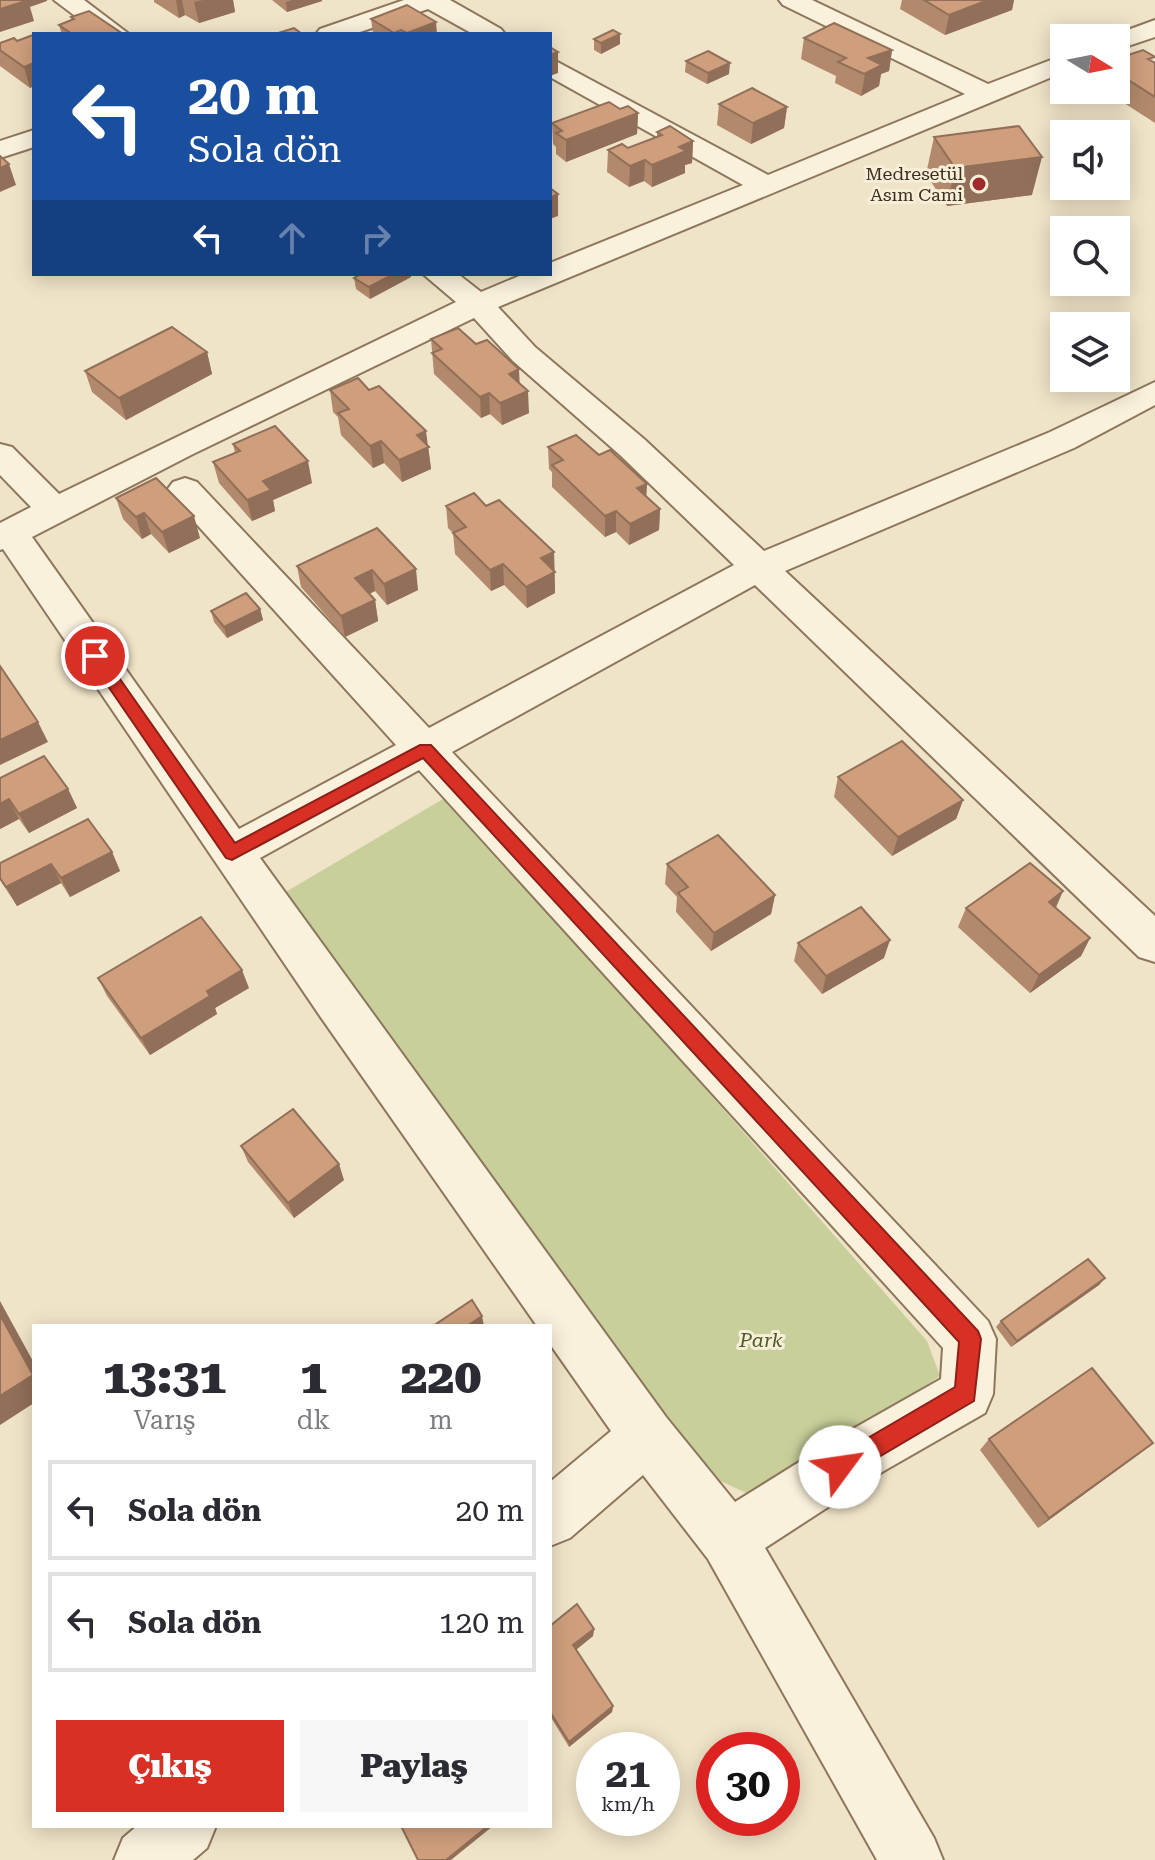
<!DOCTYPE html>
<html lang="tr">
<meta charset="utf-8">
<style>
:root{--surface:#fff;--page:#f7f7f7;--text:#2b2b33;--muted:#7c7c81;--line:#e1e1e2;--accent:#d93025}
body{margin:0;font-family:"Roboto Serif",serif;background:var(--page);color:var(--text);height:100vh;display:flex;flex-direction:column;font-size:30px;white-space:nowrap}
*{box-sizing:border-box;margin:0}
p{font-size:26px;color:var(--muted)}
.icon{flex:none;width:44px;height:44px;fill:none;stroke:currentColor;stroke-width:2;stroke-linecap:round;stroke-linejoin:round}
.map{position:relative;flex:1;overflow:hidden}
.panel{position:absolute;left:32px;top:1324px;width:520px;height:504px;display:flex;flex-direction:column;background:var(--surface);border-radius:0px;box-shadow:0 4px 20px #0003}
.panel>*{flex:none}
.banner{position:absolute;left:32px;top:32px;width:520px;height:244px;border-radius:0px;box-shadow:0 4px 20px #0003;background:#1a4fa0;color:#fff;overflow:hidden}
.needle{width:52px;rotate:100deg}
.fabs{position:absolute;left:1050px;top:24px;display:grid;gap:16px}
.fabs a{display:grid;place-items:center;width:80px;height:80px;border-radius:0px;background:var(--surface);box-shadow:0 4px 20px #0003;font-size:40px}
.speed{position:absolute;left:576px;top:1732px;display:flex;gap:16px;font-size:40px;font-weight:700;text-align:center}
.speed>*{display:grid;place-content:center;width:104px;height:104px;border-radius:50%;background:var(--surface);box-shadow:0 4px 20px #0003;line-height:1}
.speed small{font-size:20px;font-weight:400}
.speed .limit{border:12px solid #d22;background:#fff;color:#111}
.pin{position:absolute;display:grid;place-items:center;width:68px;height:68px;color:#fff;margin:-34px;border:4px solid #fff;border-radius:50%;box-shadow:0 2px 8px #0007}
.me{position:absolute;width:88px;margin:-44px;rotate:59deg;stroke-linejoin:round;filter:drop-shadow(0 0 6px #0008)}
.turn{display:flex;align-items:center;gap:28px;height:168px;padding:0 24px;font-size:36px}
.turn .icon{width:104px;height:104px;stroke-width:2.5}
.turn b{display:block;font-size:56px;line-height:68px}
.lanes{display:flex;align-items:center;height:76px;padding:0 24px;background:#0003;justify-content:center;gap:40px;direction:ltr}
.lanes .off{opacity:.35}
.eta{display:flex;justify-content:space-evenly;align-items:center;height:136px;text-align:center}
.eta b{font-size:48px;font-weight:800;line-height:56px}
.button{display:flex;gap:16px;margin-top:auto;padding:16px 24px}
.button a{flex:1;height:92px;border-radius:0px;background:var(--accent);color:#fff;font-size:32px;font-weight:800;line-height:92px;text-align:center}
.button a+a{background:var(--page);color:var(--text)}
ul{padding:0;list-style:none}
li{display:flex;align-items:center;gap:24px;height:100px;margin:0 16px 12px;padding:0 8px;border:4px solid var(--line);border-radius:0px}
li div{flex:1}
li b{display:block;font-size:30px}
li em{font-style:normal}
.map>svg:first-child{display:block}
.green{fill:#c9cf9b}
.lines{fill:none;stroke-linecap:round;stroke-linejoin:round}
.minor-casing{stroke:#8d765c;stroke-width:4}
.minor{fill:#faf1dc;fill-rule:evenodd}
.wall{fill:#b2896c}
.shaded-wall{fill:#916f58}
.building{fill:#cf9f7d;stroke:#916f58;stroke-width:2}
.route{fill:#d93025;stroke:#8d1f18;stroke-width:2}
.poi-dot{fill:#9e2a2b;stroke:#f7eed8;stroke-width:3}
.labels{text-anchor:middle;stroke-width:6;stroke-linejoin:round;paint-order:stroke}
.far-poi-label{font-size:18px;fill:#3d2e20;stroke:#f7eed8;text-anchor:end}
.park-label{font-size:20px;font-style:italic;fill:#4d5a26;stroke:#f7eed8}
</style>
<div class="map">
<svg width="1155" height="1860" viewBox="0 0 1155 1860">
<rect width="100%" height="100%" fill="#f0e4c8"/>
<polygon class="green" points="448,796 927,1341 940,1376 755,1497 705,1474 284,893"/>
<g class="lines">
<g class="minor-casing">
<g id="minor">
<polygon points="54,0 84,0 129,34 99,34"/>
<polygon points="404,0 450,0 501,29 505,34 473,34 428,9 354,34 316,34 320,29"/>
<path d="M 779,0 L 812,0 L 988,84 L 1064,55 L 1064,72 L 498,307 L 535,347 L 644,439 L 764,551 L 1050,432 L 1155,382 L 1155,405 L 1074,448 L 785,571 L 1155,916 L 1155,962 L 1139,957 L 755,585 L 452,752 L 988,1321 L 996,1339 L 993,1394 L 985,1413 L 882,1472 L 765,1548 L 934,1838 L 943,1860 L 877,1860 L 708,1559 L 643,1475 L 570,1538 L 550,1546 L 550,1482 L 611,1431 L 550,1344 L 550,1326 L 537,1326 L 320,1016 L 3,549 L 0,550 L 0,523 L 31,507 L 0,475 L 0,444 L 12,447 L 59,494 L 456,302 L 423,274 L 458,274 L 481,292 L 524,274 L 550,274 L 550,263 L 743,185 L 550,77 L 550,58 L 768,175 L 965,94 L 783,5 ZM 474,318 L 513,361 L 620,455 L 734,565 L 429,728 L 197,482 L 185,478 L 173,482 L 167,490 L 173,498 L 396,745 L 239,829 L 32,537 L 191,455 ZM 419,770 L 943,1348 L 941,1379 L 844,1434 L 735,1502 L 666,1417 L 260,858 Z"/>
<polygon points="1155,20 1155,37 1116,50 1116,38 1106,38"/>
<polygon points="34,130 34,147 0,158 0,141"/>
<polygon points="137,1826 216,1826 207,1848 193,1860 114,1860 123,1838"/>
</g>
</g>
<use href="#minor" class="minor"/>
</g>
<g class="wall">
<polygon points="154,0 233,0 235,12 199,23 185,15 179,18 154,2"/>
<polygon points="272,0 322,0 322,1 287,12"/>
<polygon points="902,0 1014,0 1012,10 945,35 900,9"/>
<polygon points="71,17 120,34 62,34 59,25 72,20"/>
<polygon points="371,19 437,34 373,34"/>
<polygon points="34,35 34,86 30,88 0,66 0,43 17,41"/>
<polygon points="804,38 892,50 889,71 881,74 879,86 861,96 835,83 836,76 801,59"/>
<polygon points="594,39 620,44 601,54 594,50"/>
<polygon points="1116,59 1155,63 1155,123 1104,90 1116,90"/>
<polygon points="686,61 729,74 707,84 685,72"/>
<polygon points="719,104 787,107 784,128 751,144 717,125"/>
<polygon points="620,109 638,113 637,134 566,162 556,154 556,147 553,144 552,123"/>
<polygon points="657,132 693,141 692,163 685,165 685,173 652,187 644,181 629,187 607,172 608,150 628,148 657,137"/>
<polygon points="934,137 1032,195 947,206 926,174"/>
<polygon points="411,277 370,299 356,289 354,278"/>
<polygon points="431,339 520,384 529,413 502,425 490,414 481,418 434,374"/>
<polygon points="207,352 212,374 126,420 92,392 85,371"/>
<polygon points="330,390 428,446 431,469 402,482 384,463 373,468 341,435 338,417 333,412"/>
<polygon points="233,444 312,483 273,500 275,511 252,521 219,483 213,462 235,453"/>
<polygon points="548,447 646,497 660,509 659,530 629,545 616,532 605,537 552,487 552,472 549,469"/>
<polygon points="116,498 200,538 169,553 151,534 142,539 123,519"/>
<polygon points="446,506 554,552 555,593 527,608 504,585 491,591 455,554 453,533 448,528"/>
<polygon points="377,528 418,590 387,605 375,591 369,594 375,600 378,621 345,637 301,587 297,566"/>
<polygon points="260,609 263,620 227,638 214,622 211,611"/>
<polygon points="838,777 963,800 956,819 892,856 834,797"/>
<polygon points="0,778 68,789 77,808 29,833 19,819 0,829"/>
<polygon points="112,852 120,871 70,897 61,883 17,906 0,880 0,863"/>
<polygon points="667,864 775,895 771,914 711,951 676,912 677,897 665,884"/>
<polygon points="1063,891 1056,908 1090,938 1081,956 1030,993 958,927 966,908"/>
<polygon points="798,943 884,958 822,994 794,961"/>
<polygon points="98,978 249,988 215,1008 217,1014 150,1055 107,996"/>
<polygon points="241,1146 344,1180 294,1218 248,1162"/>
<polygon points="1105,1278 1099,1285 1011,1347 996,1327 1001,1321"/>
<polygon points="989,1439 1139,1454 1038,1528 980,1450"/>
<polygon points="550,1626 594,1629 593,1636 576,1650 613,1706 612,1712 569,1747 550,1716"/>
</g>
<g class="shaded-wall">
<polygon points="18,0 47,0 47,1 30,7 34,21 0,32 0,9"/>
<polygon points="176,0 182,0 185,15 179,18"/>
<polygon points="203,0 233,0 235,12 199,23 194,2"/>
<polygon points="292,0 322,0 322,1 287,12 286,2"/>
<polygon points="988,0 1014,0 1012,10 945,35 949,15"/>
<polygon points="436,22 437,34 407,34"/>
<polygon points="620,34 620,44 601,54 601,43"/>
<polygon points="892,50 889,71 881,74 879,86 861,96 868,58"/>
<polygon points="558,52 558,73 550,76 550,55"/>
<polygon points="34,63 34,86 30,88 24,67"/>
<polygon points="730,63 729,74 707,84 708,73"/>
<polygon points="787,107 784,128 751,144 753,123"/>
<polygon points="638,113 637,134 566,162 566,140"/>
<polygon points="693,141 692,163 685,165 685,173 652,187 652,165 679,147"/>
<polygon points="1042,157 1032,195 947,206 955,168"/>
<polygon points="645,160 644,181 629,187 630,166"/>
<polygon points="9,164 16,185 0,192 0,168"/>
<polygon points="558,194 558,216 550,219 550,229 550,198"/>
<polygon points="394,274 411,274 411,277 370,299 369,287"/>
<polygon points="207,352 212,374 126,420 119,398"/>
<polygon points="519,369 520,391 509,374"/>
<polygon points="528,391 529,413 502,425 500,403"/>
<polygon points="489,393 490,414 481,418 480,397"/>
<polygon points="426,431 431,469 402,482 399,460 417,435"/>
<polygon points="381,441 384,463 373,468 370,446"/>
<polygon points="308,461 312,483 273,500 275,511 252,521 247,500 263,481"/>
<polygon points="647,484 646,505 637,488"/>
<polygon points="660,509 659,530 629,545 630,524"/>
<polygon points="616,511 616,532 605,537 605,516"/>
<polygon points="144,513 151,534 142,539 136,517"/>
<polygon points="194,516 200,538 169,553 162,532"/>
<polygon points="554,552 555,593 527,608 526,587 541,558"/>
<polygon points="503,564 504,585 491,591 490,570"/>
<polygon points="416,569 418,590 387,605 384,584"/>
<polygon points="372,570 375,591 359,599 355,578"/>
<polygon points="375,600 378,621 345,637 341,616"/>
<polygon points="260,609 263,620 227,638 224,627"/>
<polygon points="38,722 48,742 0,765 0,740"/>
<polygon points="68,789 77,808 29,833 19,814"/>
<polygon points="9,799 19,819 0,829 0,804"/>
<polygon points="963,800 956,819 892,856 898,837"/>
<polygon points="112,852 120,871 70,897 61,878"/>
<polygon points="51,864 61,883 17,906 6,887"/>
<polygon points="1063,891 1054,910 1049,902"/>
<polygon points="775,895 771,914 711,951 714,933"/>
<polygon points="1090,938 1081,956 1030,993 1039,975"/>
<polygon points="890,940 884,958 822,994 826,976"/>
<polygon points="242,970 249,988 215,1008 217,1014 150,1055 141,1038 207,991"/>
<polygon points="339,1164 344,1180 294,1218 288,1203"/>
<polygon points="1105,1278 1099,1285 1011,1347 1017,1341"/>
<polygon points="0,1301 34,1363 34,1403 0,1425"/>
<polygon points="482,1316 484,1326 470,1326 470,1324"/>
<polygon points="1153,1443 1139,1454 1038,1528 1049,1518"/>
<polygon points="594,1629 593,1636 573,1652 573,1645"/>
<polygon points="613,1706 612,1712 569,1747 569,1742"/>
<polygon points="488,1826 493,1826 451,1860 446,1860"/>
</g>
<g class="building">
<polygon points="0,0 29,0 0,9"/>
<polygon points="924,0 988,0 949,15"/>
<polygon points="407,5 436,22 407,33 401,30 394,33 371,19"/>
<polygon points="89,11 120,32 114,34 72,34 59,25 74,19 71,17"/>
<polygon points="834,23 892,50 868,58 882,65 864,74 838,62 846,58 804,38"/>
<polygon points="294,28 302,34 275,34"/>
<polygon points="613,30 620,34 601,43 594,39"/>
<polygon points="33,35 34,63 24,67 0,50 0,43 14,38 17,41"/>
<polygon points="550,47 558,52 550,55"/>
<polygon points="1143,50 1155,57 1148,59 1155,63 1155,97 1116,72 1116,59"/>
<polygon points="708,51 730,63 708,73 686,61"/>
<polygon points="752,88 787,107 753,123 719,104"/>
<polygon points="609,102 620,109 628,106 638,113 566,140 556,133 562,131 552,123"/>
<polygon points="670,126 693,141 679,147 686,151 652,165 645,160 630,166 608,150 622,144 628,148 662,135 657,132"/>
<polygon points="1019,126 1042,157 955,168 934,137"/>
<polygon points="0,156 9,164 0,168"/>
<polygon points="550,188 558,194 550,198"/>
<polygon points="361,274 394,274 369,287 354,278"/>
<polygon points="172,327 207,352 119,398 85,371"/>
<polygon points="458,328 476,344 487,340 519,369 509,374 528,391 500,403 489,393 480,397 432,353 442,349 431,339"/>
<polygon points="358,378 369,390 379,386 426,431 417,435 429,447 399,460 381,441 370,446 338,413 349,409 330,390"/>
<polygon points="275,426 308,461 263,481 271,490 247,500 213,462 240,451 233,444"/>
<polygon points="576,435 599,455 610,450 647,484 637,488 660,509 630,524 616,511 605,516 552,465 563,460 548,447"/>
<polygon points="156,478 194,516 162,532 144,513 136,517 116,498"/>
<polygon points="474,493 486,506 499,500 554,552 541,558 555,572 526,587 503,564 490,570 453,533 466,527 446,506"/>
<polygon points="377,528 416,569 384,584 372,570 355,578 375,600 341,616 297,566"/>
<polygon points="246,593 260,609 224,627 211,611"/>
<polygon points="0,666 38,722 0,740"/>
<polygon points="902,741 963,800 898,837 838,777"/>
<polygon points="44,756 68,789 19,814 9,799 0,804 0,778"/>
<polygon points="88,819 112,852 61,878 51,864 6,887 0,878 0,863"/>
<polygon points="718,835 775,895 714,933 678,893 688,887 667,864"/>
<polygon points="1030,863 1063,891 1049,902 1090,938 1039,975 966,908"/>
<polygon points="861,907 890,940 826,976 798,943"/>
<polygon points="201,917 242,970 207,991 210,996 141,1038 98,978"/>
<polygon points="293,1109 339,1164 288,1203 241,1146"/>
<polygon points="1088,1259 1105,1278 1017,1341 1001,1321"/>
<polygon points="472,1300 482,1316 470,1324 471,1326 433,1326"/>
<polygon points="0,1315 33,1375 0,1396"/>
<polygon points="1092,1368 1153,1443 1049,1518 989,1439"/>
<polygon points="577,1604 594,1629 573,1645 613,1706 569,1742 550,1712 550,1626"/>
<polygon points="401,1826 488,1826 446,1860 418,1860"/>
</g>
<polygon class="route" points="95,650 101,652 235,843 420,745 431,745 978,1331 981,1339 974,1401 848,1475 840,1479 832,1475 829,1467 832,1459 955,1387 959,1342 423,758 232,860 226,858 90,660 90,652"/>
<circle class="poi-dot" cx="979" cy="184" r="8"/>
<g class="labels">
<g class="far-poi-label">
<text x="963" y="180">Medresetül<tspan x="963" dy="21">Asım Cami</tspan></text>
</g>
<g class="park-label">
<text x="761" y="1347">Park</text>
</g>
</g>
</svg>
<div class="fabs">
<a><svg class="needle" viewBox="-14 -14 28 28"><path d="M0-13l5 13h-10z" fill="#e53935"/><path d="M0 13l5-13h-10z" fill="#7c7c81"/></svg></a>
<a><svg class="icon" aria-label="sound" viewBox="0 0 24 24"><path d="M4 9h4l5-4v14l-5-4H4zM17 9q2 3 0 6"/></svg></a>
<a><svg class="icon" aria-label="search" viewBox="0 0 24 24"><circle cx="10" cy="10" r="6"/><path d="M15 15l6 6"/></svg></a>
<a><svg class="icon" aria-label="layers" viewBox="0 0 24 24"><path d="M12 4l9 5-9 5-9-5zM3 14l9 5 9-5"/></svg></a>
</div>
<div class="speed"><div>21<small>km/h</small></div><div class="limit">30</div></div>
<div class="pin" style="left:95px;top:656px;background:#d93025"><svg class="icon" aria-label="arrive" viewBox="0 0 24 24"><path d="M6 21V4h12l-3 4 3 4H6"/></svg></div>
<svg class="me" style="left:840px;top:1467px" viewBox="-20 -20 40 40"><circle r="19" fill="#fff"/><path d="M0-13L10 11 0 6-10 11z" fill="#d93025"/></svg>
<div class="banner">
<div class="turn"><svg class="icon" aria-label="left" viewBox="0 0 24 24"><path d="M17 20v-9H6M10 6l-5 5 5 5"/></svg><div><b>20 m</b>Sola dön</div></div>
<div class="lanes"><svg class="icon" aria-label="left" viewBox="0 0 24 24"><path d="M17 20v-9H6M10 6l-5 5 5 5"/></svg><svg class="icon off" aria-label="ahead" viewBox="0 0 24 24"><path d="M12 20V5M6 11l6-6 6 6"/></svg><svg class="icon off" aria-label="right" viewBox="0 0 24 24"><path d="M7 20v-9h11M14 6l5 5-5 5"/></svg></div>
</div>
<section class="panel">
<div class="eta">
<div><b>13:31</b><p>Varış</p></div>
<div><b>1</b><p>dk</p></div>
<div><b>220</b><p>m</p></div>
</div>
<ul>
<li><svg class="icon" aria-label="left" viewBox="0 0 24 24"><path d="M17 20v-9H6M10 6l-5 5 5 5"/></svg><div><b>Sola dön</b></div><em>20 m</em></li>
<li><svg class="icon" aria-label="left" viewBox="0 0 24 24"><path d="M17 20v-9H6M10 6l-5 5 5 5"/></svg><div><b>Sola dön</b></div><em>120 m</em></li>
</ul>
<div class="button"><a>Çıkış</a><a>Paylaş</a></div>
</section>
</div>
